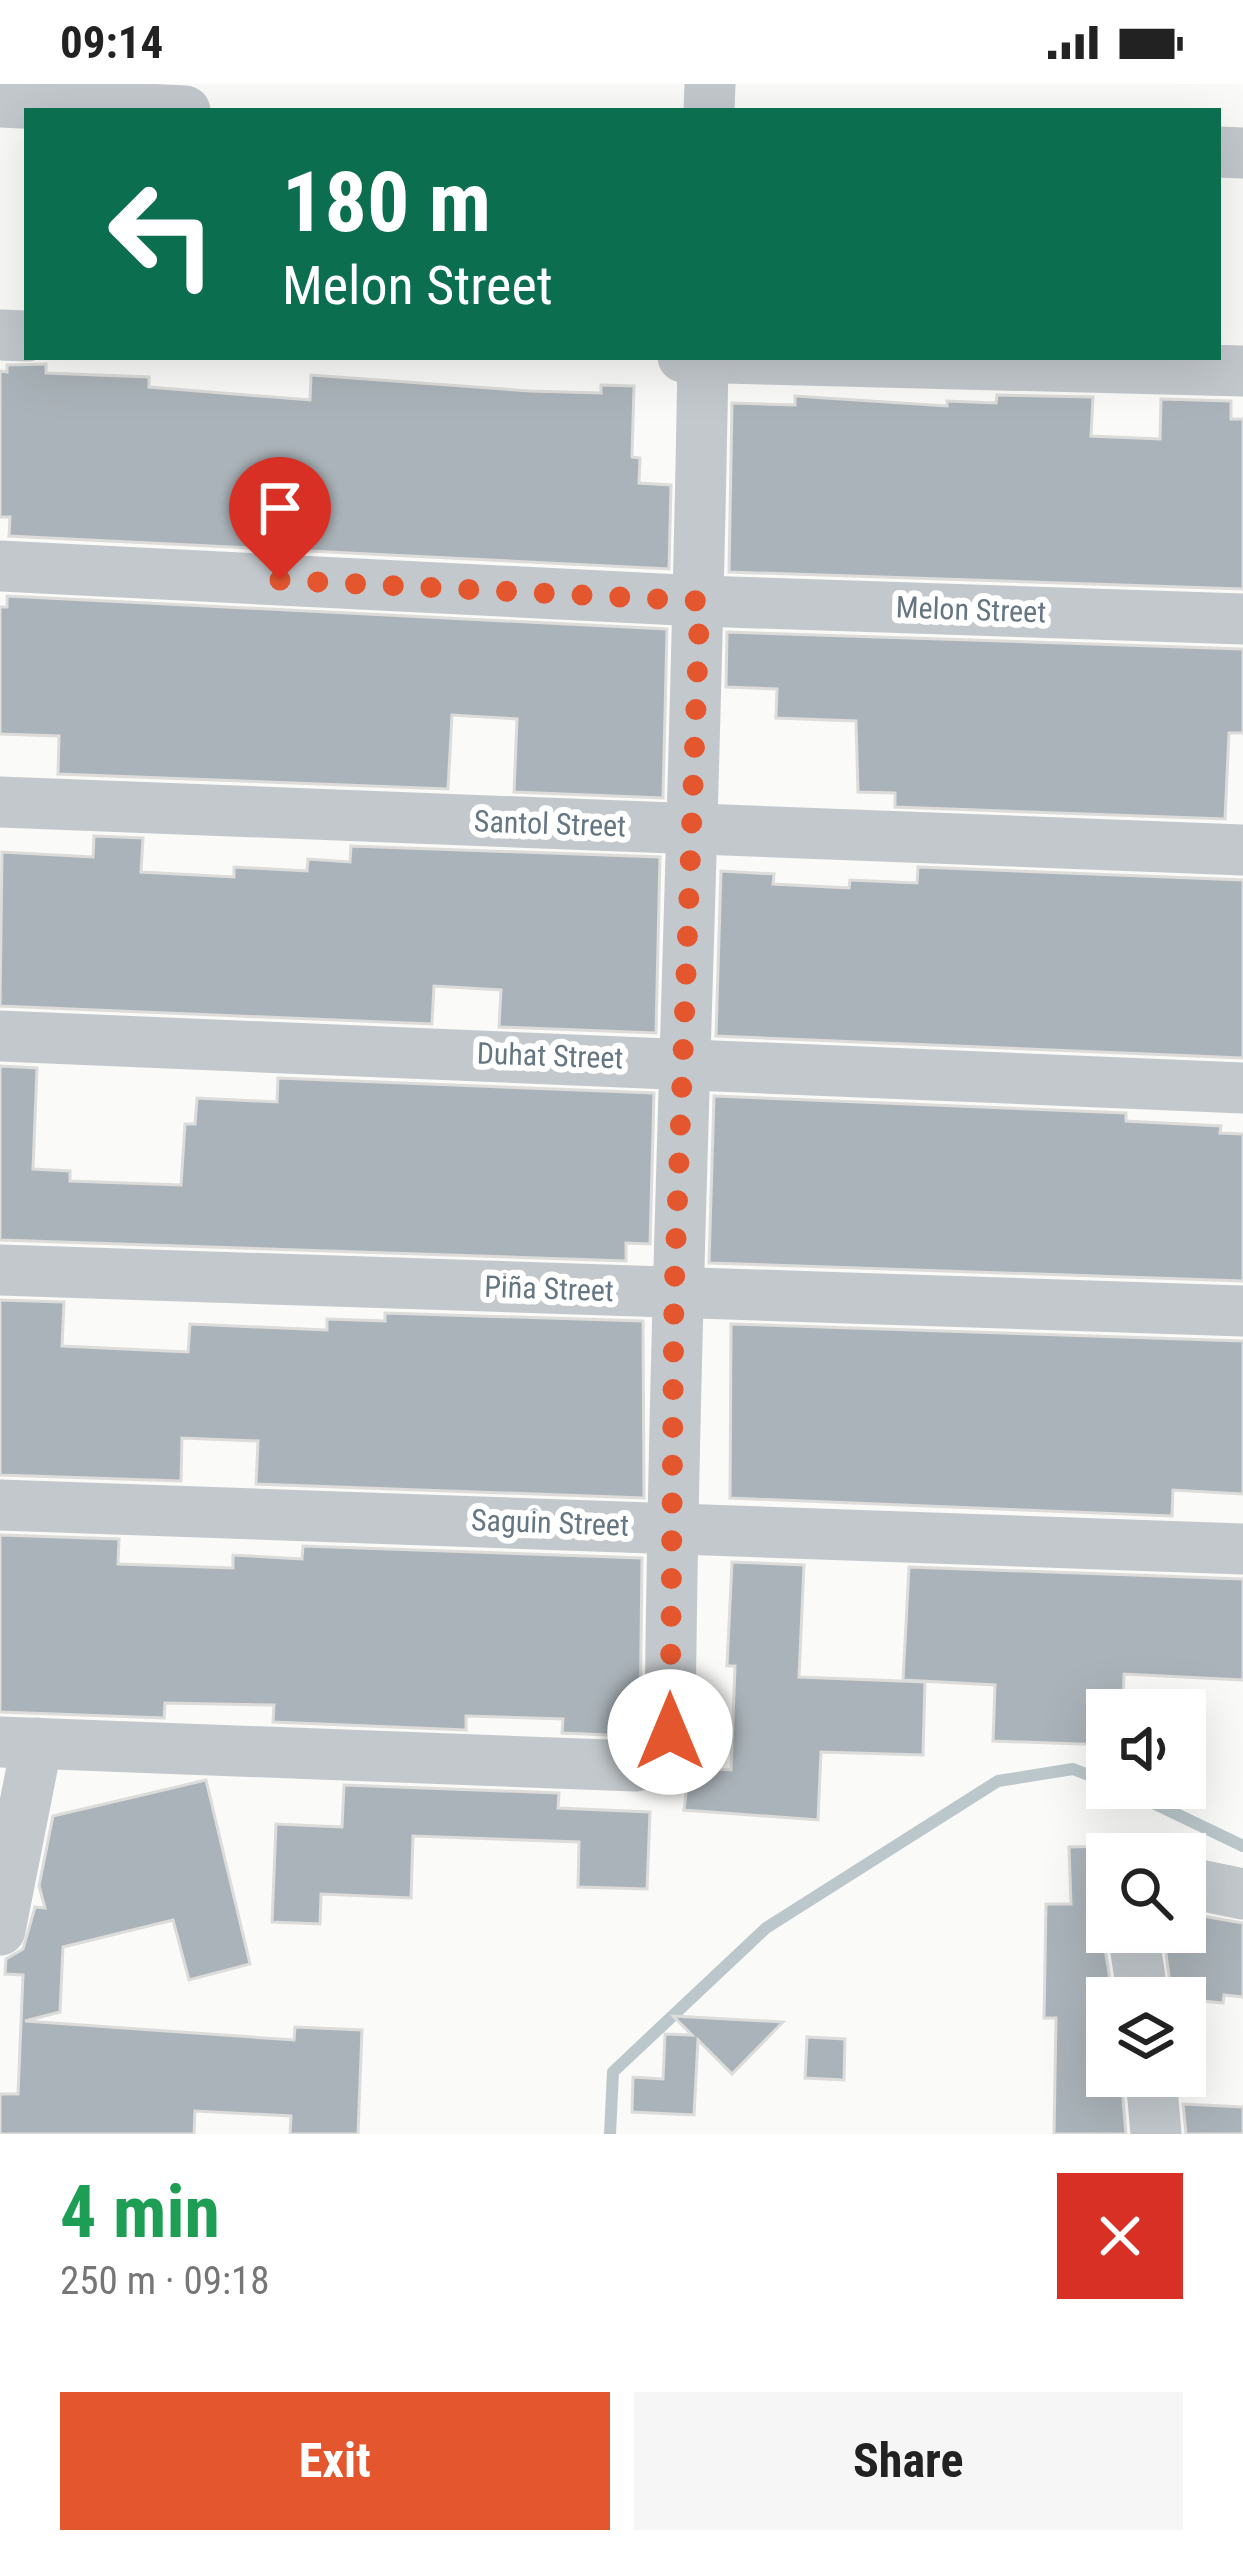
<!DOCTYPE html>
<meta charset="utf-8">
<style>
:root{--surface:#fff;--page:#f6f6f6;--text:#222;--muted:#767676;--accent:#e4572e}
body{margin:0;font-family:"Roboto Condensed",sans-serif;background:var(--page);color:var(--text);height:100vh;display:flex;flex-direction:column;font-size:45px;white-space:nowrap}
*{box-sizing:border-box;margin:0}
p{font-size:39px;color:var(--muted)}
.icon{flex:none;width:66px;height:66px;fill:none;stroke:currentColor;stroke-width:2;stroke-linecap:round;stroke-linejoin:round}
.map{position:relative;height:2050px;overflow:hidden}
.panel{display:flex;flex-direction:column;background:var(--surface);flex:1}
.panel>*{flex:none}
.guide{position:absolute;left:24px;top:24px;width:1197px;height:252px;border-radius:0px;box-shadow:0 12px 48px #0002;background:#0b6e4f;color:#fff;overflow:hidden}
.controls{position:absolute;left:1086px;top:1605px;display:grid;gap:24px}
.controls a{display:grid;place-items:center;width:120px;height:120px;border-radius:0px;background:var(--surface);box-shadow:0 12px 48px #0002;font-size:60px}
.pin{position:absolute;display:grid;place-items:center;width:102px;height:102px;color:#fff;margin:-123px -51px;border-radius:50% 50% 50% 0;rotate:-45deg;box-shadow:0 0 12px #0007}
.pin .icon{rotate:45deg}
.me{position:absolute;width:132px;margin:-66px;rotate:0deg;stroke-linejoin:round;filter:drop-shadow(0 0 9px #0008)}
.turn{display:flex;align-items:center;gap:42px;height:252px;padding:0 60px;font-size:54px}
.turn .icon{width:156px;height:156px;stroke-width:2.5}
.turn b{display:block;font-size:84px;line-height:102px}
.round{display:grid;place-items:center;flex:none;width:126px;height:126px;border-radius:0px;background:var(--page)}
.overview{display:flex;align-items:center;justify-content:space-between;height:204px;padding:0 60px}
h1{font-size:72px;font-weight:700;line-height:90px;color:#1e9e55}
.action{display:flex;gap:24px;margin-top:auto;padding:24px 60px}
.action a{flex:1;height:138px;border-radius:0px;background:var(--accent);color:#fff;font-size:48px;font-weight:700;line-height:138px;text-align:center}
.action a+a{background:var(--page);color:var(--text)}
.status{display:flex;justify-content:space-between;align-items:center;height:84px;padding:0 60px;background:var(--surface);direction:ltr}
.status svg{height:33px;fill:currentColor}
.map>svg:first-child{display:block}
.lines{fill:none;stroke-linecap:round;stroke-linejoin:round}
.stream{stroke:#bbc7cb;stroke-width:12}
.building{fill:#aab3b9;stroke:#dcdcda;stroke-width:3}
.minor{stroke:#c3c8cc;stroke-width:51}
.route{stroke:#e4572e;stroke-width:21;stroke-dasharray:0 37.8}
.labels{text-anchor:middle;stroke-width:12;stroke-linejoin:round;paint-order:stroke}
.street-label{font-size:30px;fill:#657683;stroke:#fff}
</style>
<div class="status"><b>09:14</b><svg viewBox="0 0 49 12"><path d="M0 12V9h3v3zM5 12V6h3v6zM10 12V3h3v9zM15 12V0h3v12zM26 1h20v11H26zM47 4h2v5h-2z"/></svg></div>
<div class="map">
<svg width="1243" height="2050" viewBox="0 0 1243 2050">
<rect width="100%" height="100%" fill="#fafaf8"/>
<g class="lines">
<g class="stream">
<polyline points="1122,1704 1243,1762"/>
<polyline points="610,2050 613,1988 766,1844 998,1697 1073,1685 1107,1698"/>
</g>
</g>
<g class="building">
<polygon points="46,280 46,289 149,293 149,303 310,316 311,291 530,307 601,309 601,301 634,302 632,373 640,374 639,399 671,401 669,485 9,452 10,433 0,433 0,287 7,288 7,281"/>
<polygon points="997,311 1093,313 1091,352 1160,355 1161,315 1231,317 1231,335 1243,335 1243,505 729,488 732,319 795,321 795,312 947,322 947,317 996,319"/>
<polygon points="7,512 667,545 663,714 514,708 517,635 452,631 448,705 58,690 59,652 0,650 0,523 7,523"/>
<polygon points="727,548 1243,565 1243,649 1229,649 1225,735 895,723 895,709 858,708 856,637 776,634 777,605 726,603"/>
<polygon points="94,752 143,754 141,788 234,793 234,783 307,787 308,775 350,778 351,762 660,773 656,949 499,943 501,906 434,902 432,940 0,922 2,768 93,773"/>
<polygon points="918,783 1243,796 1243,974 716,952 721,787 774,790 773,800 849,804 850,796 917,799"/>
<polygon points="0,982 37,984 33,1085 70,1087 70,1097 181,1101 185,1040 195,1040 197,1014 277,1018 278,994 654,1009 650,1160 626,1159 626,1177 0,1156"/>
<polygon points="714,1012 1126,1029 1126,1037 1221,1042 1220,1049 1243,1050 1243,1197 709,1179"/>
<polygon points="0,1216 64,1218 62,1262 188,1268 190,1240 327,1246 327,1235 385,1237 385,1229 643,1237 644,1414 256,1400 258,1357 182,1354 181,1397 0,1391"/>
<polygon points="731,1240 1243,1257 1243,1410 1173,1406 1172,1432 730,1414"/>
<polygon points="0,1451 119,1455 118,1480 233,1484 233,1471 302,1475 303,1462 642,1474 640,1643 632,1652 562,1649 563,1635 466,1632 466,1646 273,1638 274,1621 165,1619 164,1634 0,1628"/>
<polygon points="732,1478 804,1481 799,1593 925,1598 923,1671 821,1668 818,1736 684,1726 689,1684 731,1686 735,1582 727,1582"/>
<polygon points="909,1483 1243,1495 1243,1596 1124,1590 1123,1626 1107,1626 1107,1661 993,1657 995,1601 903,1596"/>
<polygon points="206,1696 250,1880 189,1896 173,1836 63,1863 60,1928 25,1937 294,1956 295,1943 362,1946 358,2050 290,2050 291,2032 195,2027 194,2050 0,2050 0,2010 18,2010 23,1891 5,1890 6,1875 23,1865 35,1823 45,1824 39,1802 53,1732"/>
<polygon points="344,1701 559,1709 558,1724 650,1728 647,1805 578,1803 579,1758 413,1752 411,1814 321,1810 320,1840 272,1838 276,1740 342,1743"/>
<polygon points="1107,1762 1103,1852 1113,1914 1107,1914 1107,1992 1121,1992 1126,2050 1054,2050 1056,1934 1044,1934 1046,1820 1071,1820 1069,1763"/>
<polygon points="1185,1829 1243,1839 1243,1913 1224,1911 1223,1919 1172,1914 1163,1848 1185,1848"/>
<polygon points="673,1932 783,1938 732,1990 698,1956 694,2031 632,2028 633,1993 663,1995 665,1950 692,1951"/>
<polygon points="807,1953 845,1955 844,1996 805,1994"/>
<polygon points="1183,2020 1243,2023 1243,2050 1186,2050"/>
</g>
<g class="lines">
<g class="minor">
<polyline points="0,18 185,27"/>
<polyline points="709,27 710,0"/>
<polyline points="1218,68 1243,69"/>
<polyline points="0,251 27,252"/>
<polyline points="683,273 1243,287"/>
<polyline points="0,482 700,517 1243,535"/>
<polyline points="0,718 1243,766"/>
<polyline points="0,952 1243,1004"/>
<polyline points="0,1186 1243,1227"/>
<polyline points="0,1421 1243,1465"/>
<path d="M 0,1658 L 635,1682 L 659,1677 L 670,1649 C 674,1190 696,732 703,273"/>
<polyline points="1185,1798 1243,1810"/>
<polyline points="0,1846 37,1659"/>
<polyline points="1133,1848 1143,1914"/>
<polyline points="1151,1992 1156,2050"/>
</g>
</g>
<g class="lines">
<polyline class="route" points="280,496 700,517 674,1210 670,1648"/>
</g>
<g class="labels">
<g class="street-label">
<text transform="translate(971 526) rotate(2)" y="10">Melon Street</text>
<text transform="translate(550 740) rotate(2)" y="10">Santol Street</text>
<text transform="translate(550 972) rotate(2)" y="10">Duhat Street</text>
<text transform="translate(549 1205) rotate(2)" y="10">Piña Street</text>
<text transform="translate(550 1439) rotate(2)" y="10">Saguin Street</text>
</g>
</g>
</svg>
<div class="controls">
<a><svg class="icon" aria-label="sound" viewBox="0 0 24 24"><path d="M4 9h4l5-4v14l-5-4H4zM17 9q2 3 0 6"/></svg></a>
<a><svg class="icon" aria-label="search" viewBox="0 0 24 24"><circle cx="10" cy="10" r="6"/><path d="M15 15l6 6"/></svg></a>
<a><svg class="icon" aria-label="layers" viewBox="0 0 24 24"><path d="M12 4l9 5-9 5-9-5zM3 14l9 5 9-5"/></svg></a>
</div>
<div class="pin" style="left:280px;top:496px;background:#d93025"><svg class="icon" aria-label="arrive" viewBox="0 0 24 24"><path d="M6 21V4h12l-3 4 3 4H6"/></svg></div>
<svg class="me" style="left:670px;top:1648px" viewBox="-20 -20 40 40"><circle r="19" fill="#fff"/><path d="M0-13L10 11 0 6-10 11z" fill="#e4572e"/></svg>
<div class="guide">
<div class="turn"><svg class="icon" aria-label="left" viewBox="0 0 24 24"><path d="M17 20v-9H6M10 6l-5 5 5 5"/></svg><div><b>180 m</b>Melon Street</div></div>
</div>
</div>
<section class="panel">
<div class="overview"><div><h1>4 min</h1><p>250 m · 09:18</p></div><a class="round" style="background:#d93025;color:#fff"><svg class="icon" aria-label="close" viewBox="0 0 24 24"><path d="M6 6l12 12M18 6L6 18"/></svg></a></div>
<div class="action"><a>Exit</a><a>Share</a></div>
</section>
